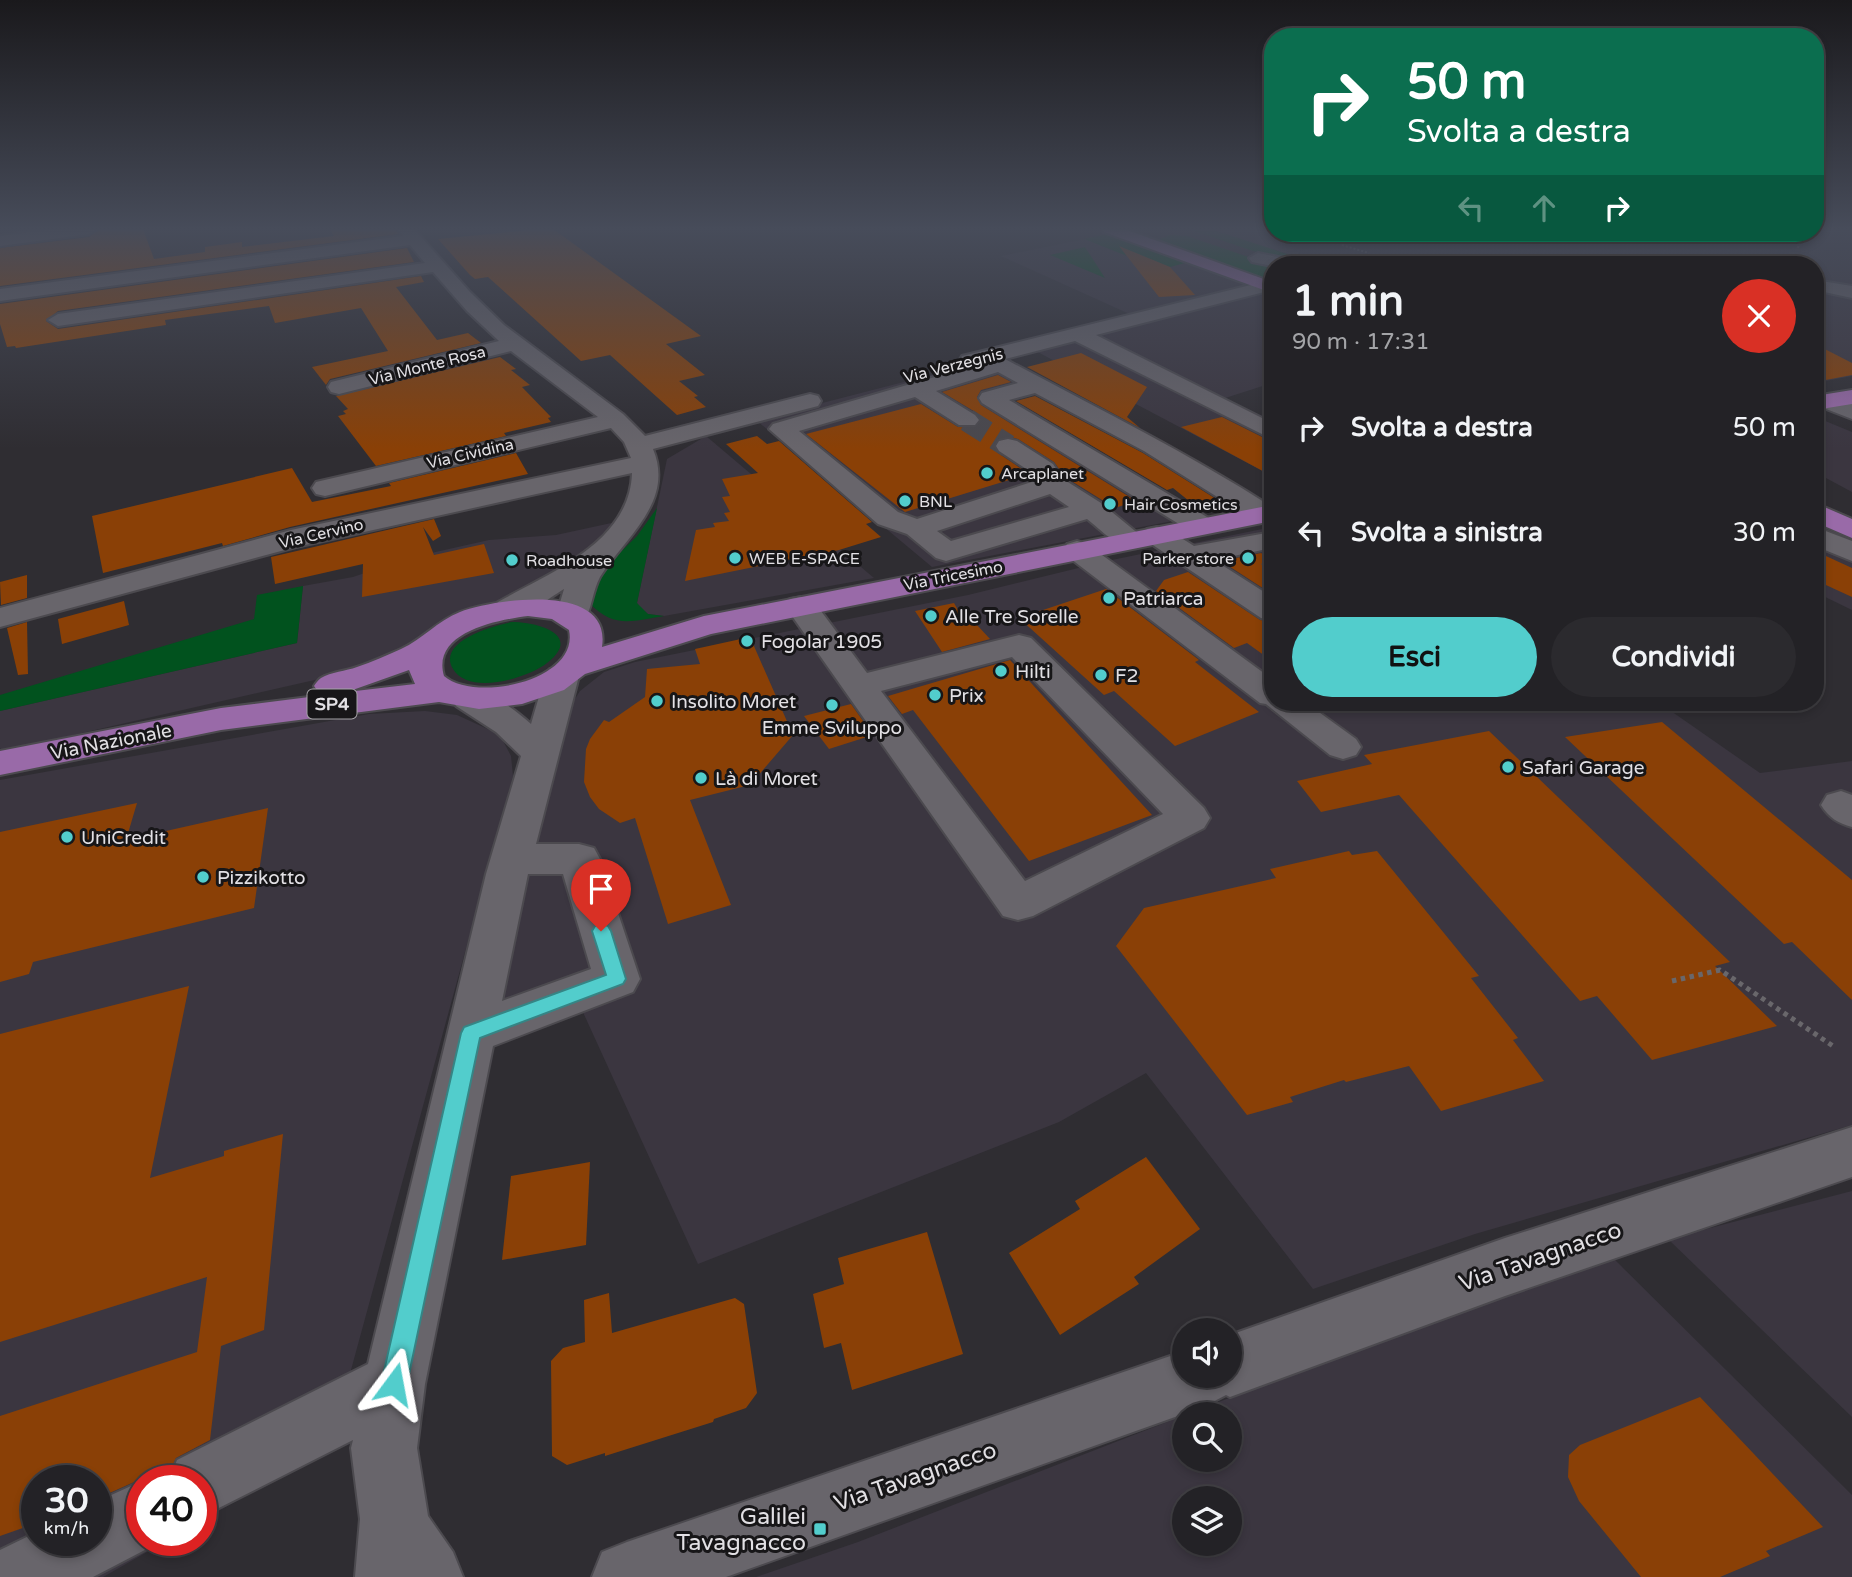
<!DOCTYPE html>
<html lang="it">
<meta charset="utf-8">
<style>
:root{--surface:#232226;--page:#2b2a2e;--text:#f1f3f6;--muted:#a3a4a7;--line:#403f43;--accent:#52cdcc}
body{margin:0;font-family:"Varela Round",sans-serif;background:var(--page);color:var(--text);height:100vh;display:flex;flex-direction:column;font-size:26px;white-space:nowrap}
*{box-sizing:border-box;margin:0}
p{font-size:23px;color:var(--muted)}
.icon{flex:none;width:38px;height:38px;fill:none;stroke:currentColor;stroke-width:2;stroke-linecap:round;stroke-linejoin:round}
.map{position:relative;flex:1;overflow:hidden}
.details{position:absolute;left:1264px;top:256px;width:560px;height:455px;display:flex;flex-direction:column;background:var(--surface);border-radius:28px;box-shadow:0 4px 10px #0003,0 0 0 2px var(--line)}
.details>*{flex:none}
.banner{position:absolute;left:1264px;top:28px;width:560px;height:214px;border-radius:28px;box-shadow:0 4px 10px #0003,0 0 0 2px var(--line);background:#0b6e4f;color:#fff;overflow:hidden}
.tools{position:absolute;left:1172px;top:1318px;display:grid;gap:14px}
.tools a{display:grid;place-items:center;width:70px;height:70px;border-radius:50%;background:var(--surface);box-shadow:0 4px 10px #0003,0 0 0 2px var(--line);font-size:35px}
.speed{position:absolute;left:21px;top:1465px;display:flex;gap:14px;font-size:35px;font-weight:700;text-align:center}
.speed>*{display:grid;place-content:center;width:91px;height:91px;border-radius:50%;background:var(--surface);box-shadow:0 4px 10px #0003,0 0 0 2px var(--line);line-height:1}
.speed small{font-size:18px;font-weight:400}
.speed .limit{border:10px solid #d22;background:#fff;color:#111}
.pin{position:absolute;display:grid;place-items:center;width:60px;height:60px;color:#fff;margin:-72px -30px;border-radius:50% 50% 50% 0;rotate:-45deg;box-shadow:0 0 7px #0007}
.pin .icon{rotate:45deg}
.me{position:absolute;width:77px;margin:-38px;rotate:13deg;stroke-linejoin:round;filter:drop-shadow(0 0 5px #0008)}
.turn{display:flex;align-items:center;gap:24px;height:147px;padding:0 28px;font-size:32px}
.turn .icon{width:91px;height:91px;stroke-width:2.5}
.turn b{display:block;font-size:49px;line-height:60px}
.lanes{display:flex;align-items:center;height:66px;padding:0 28px;background:#0003;justify-content:center;gap:35px;direction:ltr}
.lanes .off{opacity:.35}
.round{display:grid;place-items:center;flex:none;width:74px;height:74px;border-radius:37px;background:var(--page)}
.head{display:flex;align-items:center;justify-content:space-between;height:119px;padding:0 28px}
h1{font-size:42px;font-weight:700;line-height:52px}
.primary-button{display:flex;gap:14px;margin-top:auto;padding:14px 28px}
.primary-button a{flex:1;height:80px;border-radius:42px;background:var(--accent);color:#111;font-size:28px;font-weight:700;line-height:80px;text-align:center}
.primary-button a+a{background:var(--page);color:var(--text)}
ul{padding:0;list-style:none}
li{display:flex;align-items:center;gap:21px;height:105px;padding:0 28px}
li div{flex:1}
li b{display:block;font-size:26px}
li em{font-style:normal}
.map>svg:first-child{display:block}
.built{fill:#3b3640;fill-rule:evenodd}
.green{fill:#01521e}
.building{fill:#8a4006}
.lines{fill:none;stroke-linecap:round;stroke-linejoin:round}
.minor-tunnel-far1{stroke:#4a484d;stroke-width:23;stroke-dasharray:23 11;stroke-linecap:butt}
.minor-tunnel{stroke:#4a484d;stroke-width:30;stroke-dasharray:30 15;stroke-linecap:butt}
.minor-casing{stroke:#4c4a4f;stroke-width:4}
.major-casing{stroke:#4c4a4f;stroke-width:4}
.path-far1{stroke:#69676b;stroke-width:2;stroke-dasharray:2 2;stroke-linecap:butt}
.path{stroke:#69676b;stroke-width:5;stroke-dasharray:4.5 4.5;stroke-linecap:butt}
.minor{fill:#68656b;fill-rule:evenodd}
.major{fill:#996aa8;fill-rule:evenodd}
.route{fill:#52cdcc;stroke:#358585;stroke-width:2}
.poi-dot{fill:#52cdcc;stroke:#171618;stroke-width:2.5}
.labels{text-anchor:middle;stroke-width:6;stroke-linejoin:round;paint-order:stroke}
.far-street-label{font-size:16px;fill:#e2e0e4;stroke:#171618}
.far-poi-label{font-size:16px;fill:#e2e0e4;stroke:#171618;text-anchor:start}
.shield{fill:#171618;stroke:#a5a3a7;stroke-width:2}
.shield-label{font-size:18px;font-weight:bold;fill:#e2e0e4}
.poi-label{font-size:19px;fill:#e2e0e4;stroke:#171618;text-anchor:start}
.street-label{font-size:19px;fill:#e2e0e4;stroke:#171618}
.near-street-label{font-size:23px;fill:#e2e0e4;stroke:#171618}
.near-poi-label{font-size:23px;fill:#e2e0e4;stroke:#171618;text-anchor:end}
</style>
<div class="map">
<svg width="1852" height="1577" viewBox="0 0 1852 1577">
<rect width="100%" height="100%" fill="#2f2d32"/>
<g class="built">
<polygon points="1210,229 1272,229 1272,233 1815,233 1815,229 1852,229 1852,376 1815,383 1815,264 1318,264"/>
<polygon points="1110,234 1249,284 1251,286 1134,316 1001,256"/>
<polygon points="1262,291 1272,292 1272,383 1219,400 1272,426 1272,476 1032,349"/>
<polygon points="997,358 1049,385 1004,398 1199,516 932,567 756,420"/>
<polygon points="1818,418 1852,432 1852,492 1826,478 1815,467 1815,450 1821,439 1815,427"/>
<polygon points="706,436 874,578 664,616 648,614 641,609 637,603 667,459"/>
<polygon points="1815,515 1852,534 1852,610 1815,592"/>
<polygon points="616,522 588,550 557,572 509,597 447,618 407,647 367,665 319,679 3,751 0,748 0,711 297,643 303,586 353,577 409,558 489,540 556,535"/>
<polygon points="1272,527 1272,702 1658,702 1760,773 1852,761 1852,1125 1475,1234 1313,1289 1146,1073 1059,1122 698,1264 582,1010 494,1040 527,851 573,702 580,691 604,672 635,662 968,595 1107,561"/>
<path d="M 425,711 L 457,715 L 492,731 L 502,739 L 511,756 L 513,776 L 330,1447 L 201,1521 L 201,1480 L 142,1480 L 142,1540 L 168,1540 L 103,1577 L 0,1577 L 0,780 L 369,714 ZM 37,1480 L 96,1480 L 96,1540 L 37,1540 Z"/>
<polygon points="1852,1191 1852,1417 1668,1239"/>
<path d="M 1613,1258 L 1852,1495 L 1852,1577 L 756,1577 L 858,1542 L 1185,1415 L 1185,1460 L 1230,1460 L 1230,1414 L 1188,1414 L 1368,1344 ZM 1185,1498 L 1230,1498 L 1230,1544 L 1185,1544 Z"/>
</g>
<g class="green">
<polygon points="1188,229 1210,229 1318,264 1280,260"/>
<polygon points="1107,234 1185,263 1170,267 1120,247 1127,256 1084,239"/>
<polygon points="1170,235 1187,236 1272,265 1272,283 1158,240"/>
<polygon points="1085,247 1105,278 1050,255"/>
<path d="M 657,508 L 637,603 L 648,614 L 664,616 C 631,621 615,629 589,603 L 595,577 L 637,536 Z"/>
<polygon points="303,586 297,643 0,711 0,695 254,619 257,595"/>
<path d="M 512,622 C 536,622 584,634 547,663 C 528,678 469,696 453,669 C 436,641 495,625 512,622 Z"/>
</g>
<g class="building">
<polygon points="99,229 143,229 154,259 205,252 205,247 242,242 242,247 334,236 330,229 395,229 398,234 0,286 0,248 89,237"/>
<polygon points="540,229 553,229 701,336 666,344 705,375 679,381 698,396 694,397 706,407 677,415 610,355 581,361 488,277 475,279 470,275 438,239"/>
<polygon points="1119,246 1170,267 1195,295 1159,297"/>
<polygon points="407,248 414,262 58,311 46,321 58,329 421,276 424,282 396,287 437,340 468,333 481,343 330,379 326,385 312,367 388,351 361,308 275,323 269,306 165,320 166,325 16,348 15,346 7,347 0,324 0,304"/>
<polygon points="1815,344 1852,363 1852,375 1815,382"/>
<polygon points="1081,353 1147,387 1127,417 1140,428 1027,367"/>
<polygon points="500,357 516,369 511,370 530,385 522,387 551,417 548,418 551,422 504,433 506,436 376,466 338,416 346,414 343,411 348,409 336,396"/>
<polygon points="998,375 1011,382 981,390 977,397 981,405 1136,501 1115,508 1065,477 1054,462 1018,439 1007,436 997,440 994,447 998,453 1029,474 905,512 806,434 921,404 958,427 975,428 982,420 977,413 942,392"/>
<polygon points="1035,396 1143,453 1224,504 1199,509 1173,488 1167,490 1016,401"/>
<polygon points="1222,417 1272,442 1272,476 1181,427"/>
<polygon points="757,436 767,444 779,441 872,522 866,524 881,537 839,550 685,581 696,530 715,527 713,523 729,521 724,513 730,512 722,497 730,496 722,479 758,473 726,444"/>
<polygon points="516,453 528,474 290,527 223,546 222,543 103,573 92,516 292,468 312,502 391,486 389,483"/>
<polygon points="434,519 441,536 433,541 423,527 434,555 484,544 494,573 362,597 363,564 275,584 271,557"/>
<polygon points="1815,551 1852,568 1852,597 1815,580"/>
<polygon points="1261,553 1272,560 1272,594 1221,561"/>
<polygon points="1188,572 1260,620 1272,622 1272,661 1247,643 1234,648 1156,591 1164,580"/>
<polygon points="27,575 27,598 1,605 0,582"/>
<polygon points="1106,589 1199,660 1195,662 1259,712 1175,746 1114,691 1104,695 1019,618"/>
<polygon points="124,601 129,625 62,644 58,619"/>
<polygon points="954,603 959,612 964,611 990,639 942,652 915,611"/>
<polygon points="27,622 28,674 18,675 7,628"/>
<polygon points="750,637 793,735 750,785 690,800 731,905 668,924 635,818 620,823 599,809 590,797 584,782 586,749 590,739 604,720 609,722 645,697 647,669 700,664 695,649"/>
<polygon points="1010,660 1152,815 1029,861 913,710 902,714 888,696"/>
<polygon points="851,704 873,735 829,749 804,716"/>
<polygon points="1662,722 1852,880 1852,1000 1792,942 1784,944 1565,737"/>
<polygon points="1489,731 1730,962 1715,966 1777,1026 1652,1060 1597,996 1580,1001 1399,795 1321,812 1297,781 1372,764 1364,755"/>
<polygon points="137,803 126,840 268,808 254,908 33,962 29,974 0,982 0,832"/>
<polygon points="1349,851 1352,855 1377,851 1479,976 1471,978 1518,1038 1513,1040 1544,1081 1441,1111 1409,1066 1346,1082 1344,1080 1290,1097 1293,1102 1247,1115 1116,946 1144,908 1276,878 1270,869"/>
<polygon points="189,986 150,1178 224,1156 224,1151 283,1134 264,1330 221,1346 210,1440 176,1458 170,1471 141,1479 96,1499 96,1480 37,1480 37,1523 0,1536 0,1416 197,1352 207,1277 0,1342 0,1034"/>
<polygon points="1146,1157 1200,1229 1134,1277 1139,1284 1060,1335 1009,1253 1080,1209 1075,1201"/>
<polygon points="590,1162 586,1245 502,1260 511,1176"/>
<polygon points="927,1232 963,1354 852,1390 841,1343 824,1348 813,1294 844,1284 838,1258"/>
<polygon points="609,1293 612,1333 735,1298 744,1304 757,1393 746,1408 714,1419 713,1422 605,1456 605,1453 567,1465 552,1456 551,1361 563,1348 585,1342 584,1300"/>
<polygon points="1700,1397 1823,1527 1766,1551 1770,1556 1720,1577 1641,1577 1579,1501 1568,1477 1569,1455 1580,1445"/>
</g>
<g class="lines">
<polyline class="minor-tunnel-far1" points="967,420 1008,446"/>
<polyline class="minor-tunnel" points="1268,551 1272,553"/>
<g class="minor-casing">
<g id="minor">
<polygon points="56,229 97,229 89,234 0,246 0,236"/>
<path d="M 398,229 L 414,229 L 470,292 L 504,325 L 623,414 L 645,436 L 810,394 L 818,396 L 821,401 L 818,406 L 653,449 C 675,502 625,537 600,577 C 592,592 592,610 583,623 L 572,625 L 561,623 L 556,616 L 564,589 C 544,601 522,622 498,616 L 493,609 L 498,602 C 549,573 630,543 632,473 L 296,547 L 0,627 L 0,608 L 291,530 L 631,458 L 624,442 L 611,428 L 325,496 L 316,494 L 312,488 L 316,482 L 598,417 L 511,351 L 339,394 L 331,392 L 328,387 L 331,382 L 499,341 L 467,311 L 433,272 L 58,326 L 48,320 L 58,314 L 425,263 L 410,245 L 0,301 L 0,289 L 403,236 Z"/>
<polygon points="1258,253 1293,260 1296,264 1272,266 1252,262 1249,258"/>
<polygon points="1815,280 1852,286 1852,298 1815,290"/>
<path d="M 1267,281 L 1272,282 L 1272,290 L 1096,335 L 1272,423 L 1272,439 L 1075,341 L 1005,359 C 1095,407 1186,452 1272,507 L 1272,520 L 1264,522 L 1254,520 L 1144,451 L 1035,393 L 1009,400 L 1212,520 L 1216,526 L 1212,532 L 1202,534 L 1192,532 L 982,403 L 979,398 L 982,393 L 1018,383 L 998,372 L 936,391 L 975,415 L 979,420 L 975,425 L 959,425 L 915,397 L 799,431 L 898,512 L 917,519 L 1038,480 L 1034,474 L 999,451 L 996,446 L 999,441 L 1008,439 L 1017,441 L 1053,464 L 1063,479 L 1101,503 L 1146,540 L 1142,546 C 1120,552 1104,532 1087,519 L 946,561 L 936,558 L 907,534 L 878,524 L 769,429 L 773,424 L 969,367 L 962,366 L 959,361 L 962,356 ZM 1050,494 L 1069,507 L 951,541 L 937,531 Z"/>
<polygon points="1829,395 1852,404 1852,419 1821,407 1818,402 1821,397"/>
<polygon points="1157,527 1167,529 1194,546 1272,532 1272,548 1214,560 1272,597 1272,620 1261,618 1147,541 1143,535 1147,529"/>
<polygon points="1815,527 1852,541 1852,561 1815,546"/>
<polygon points="1077,541 1087,544 1272,679 1272,702 1305,702 1356,739 1361,747 1356,755 1343,759 1330,755 1266,704 1260,703 1067,556 1063,550 1067,544"/>
<path d="M 801,597 L 812,599 L 867,673 L 1019,635 L 1031,638 L 1204,808 L 1210,818 L 1204,828 L 1033,916 L 1018,920 L 1003,916 L 785,606 L 790,599 ZM 1012,657 L 1163,814 L 1025,881 L 881,691 Z"/>
<path d="M 562,666 L 574,669 L 579,676 L 536,844 L 579,844 L 594,848 L 600,859 L 640,979 L 633,992 L 493,1046 L 425,1384 L 417,1448 L 428,1516 L 453,1552 L 463,1577 L 355,1577 L 360,1519 L 351,1448 L 353,1440 L 201,1517 L 201,1480 L 169,1480 L 177,1460 L 368,1364 L 486,874 L 521,756 L 496,732 L 456,706 L 451,698 L 456,690 C 482,684 512,707 531,724 L 545,676 L 550,669 ZM 528,874 L 563,874 L 591,969 L 502,1001 Z"/>
<path d="M 1841,791 L 1852,795 L 1852,827 C 1838,823 1829,818 1821,805 L 1827,795 Z"/>
<polygon points="1852,1127 1852,1177 1505,1296 1230,1397 1226,1395 1203,1407 726,1577 592,1577 602,1552 627,1542 1185,1351 1185,1376 1230,1376 1230,1335 1505,1238"/>
<polygon points="142,1481 142,1540 164,1540 93,1577 0,1577 0,1550 37,1532 37,1540 96,1540 96,1502"/>
</g>
</g>
<g class="major-casing">
<g id="major">
<polygon points="1102,229 1124,229 1272,282 1272,293 1104,232"/>
<polygon points="1852,390 1852,404 1815,410 1815,396"/>
<polygon points="1815,503 1852,519 1852,538 1815,522"/>
<path d="M 1272,505 L 1272,521 L 711,634 L 585,674 L 564,690 L 522,704 L 479,709 L 439,702 L 221,730 L 0,775 L 0,751 L 221,708 L 325,695 L 319,693 L 314,686 C 316,683 318,680 321,678 C 331,672 346,671 357,667 C 372,662 387,655 401,649 C 423,639 437,621 460,612 C 495,599 612,581 602,647 L 704,616 ZM 528,616 L 552,619 L 569,630 C 580,681 475,703 444,676 C 431,632 498,620 528,616 ZM 409,670 L 415,684 L 347,692 Z"/>
</g>
</g>
<g class="path-far1">
<polyline points="1415,233 1431,238"/>
<polyline points="1734,233 1735,239"/>
<polyline points="1375,237 1390,240"/>
<polyline points="1342,245 1369,253"/>
<polyline points="1798,248 1800,238"/>
</g>
<polyline class="path" points="1672,981 1720,970 1833,1046"/>
<use href="#minor" class="minor"/>
<use href="#major" class="major"/>
</g>
<linearGradient id="sky" x2="0" y2="1"><stop stop-color="#1a191c"/><stop offset="0.51" stop-color="#474c5a"/><stop offset="1" stop-color="#474c5a" stop-opacity="0"/></linearGradient>
<rect width="1852" height="449" fill="url(#sky)"/>
<polygon class="route" points="601,923 608,926 611,931 626,979 623,984 480,1038 407,1384 403,1393 394,1397 384,1393 381,1384 461,1033 464,1027 606,975 592,931 595,926"/>
<g class="poi-dot">
<circle cx="987" cy="473" r="7"/>
<circle cx="905" cy="501" r="7"/>
<circle cx="1110" cy="504" r="7"/>
<circle cx="735" cy="558" r="7"/>
<circle cx="1248" cy="558" r="7"/>
<circle cx="512" cy="560" r="7"/>
<circle cx="1109" cy="598" r="7"/>
<circle cx="931" cy="616" r="7"/>
<circle cx="747" cy="641" r="7"/>
<circle cx="1001" cy="671" r="7"/>
<circle cx="1101" cy="675" r="7"/>
<circle cx="935" cy="695" r="7"/>
<circle cx="657" cy="701" r="7"/>
<circle cx="832" cy="705" r="7"/>
<circle cx="1508" cy="767" r="7"/>
<circle cx="701" cy="778" r="7"/>
<circle cx="67" cy="837" r="7"/>
<circle cx="203" cy="877" r="7"/>
<rect x="813" y="1522" width="14" height="14" rx="3.5"/>
</g>
<g class="labels">
<g class="far-street-label">
<text transform="translate(427 365) rotate(-14)" y="6">Via Monte Rosa</text>
<text transform="translate(953 365) rotate(-14)" y="6">Via Verzegnis</text>
<text transform="translate(470 453) rotate(-13)" y="6">Via Cividina</text>
<text transform="translate(321 533) rotate(-13)" y="6">Via Cervino</text>
<text transform="translate(953 575) rotate(-11)" y="6">Via Tricesimo</text>
</g>
<g class="far-poi-label">
<text x="1001" y="479">Arcaplanet</text>
<text x="919" y="507">BNL</text>
<text x="1124" y="510">Hair Cosmetics</text>
<text x="749" y="564">WEB E-SPACE</text>
<text x="1234" y="564" text-anchor="end">Parker store</text>
<text x="526" y="566">Roadhouse</text>
</g>
<rect class="shield" x="307.5" y="689.5" width="49" height="29" rx="5"/>
<g class="shield-label">
<text x="332" y="710">SP4</text>
</g>
<g class="poi-label">
<text x="1123" y="605">Patriarca</text>
<text x="945" y="623">Alle Tre Sorelle</text>
<text x="761" y="648">Fogolar 1905</text>
<text x="1015" y="678">Hilti</text>
<text x="1115" y="682">F2</text>
<text x="949" y="702">Prix</text>
<text x="671" y="708">Insolito Moret</text>
<text x="832" y="734" text-anchor="middle">Emme Sviluppo</text>
<text x="1522" y="774">Safari Garage</text>
<text x="715" y="785">Là di Moret</text>
<text x="81" y="844">UniCredit</text>
<text x="217" y="884">Pizzikotto</text>
</g>
<g class="street-label">
<text transform="translate(111 741) rotate(-11)" y="7">Via Nazionale</text>
</g>
<g class="near-street-label">
<text transform="translate(1540 1256) rotate(-19)" y="8">Via Tavagnacco</text>
<text transform="translate(915 1476) rotate(-19)" y="8">Via Tavagnacco</text>
</g>
<g class="near-poi-label">
<text x="806" y="1524">Galilei<tspan x="806" dy="26">Tavagnacco</tspan></text>
</g>
</g>
</svg>
<div class="tools">
<a><svg class="icon" aria-label="sound" viewBox="0 0 24 24"><path d="M4 9h4l5-4v14l-5-4H4zM17 9q2 3 0 6"/></svg></a>
<a><svg class="icon" aria-label="search" viewBox="0 0 24 24"><circle cx="10" cy="10" r="6"/><path d="M15 15l6 6"/></svg></a>
<a><svg class="icon" aria-label="layers" viewBox="0 0 24 24"><path d="M12 4l9 5-9 5-9-5zM3 14l9 5 9-5"/></svg></a>
</div>
<div class="speed"><div>30<small>km/h</small></div><div class="limit">40</div></div>
<div class="pin" style="left:601px;top:931px;background:#d93025"><svg class="icon" aria-label="arrive" viewBox="0 0 24 24"><path d="M6 21V4h12l-3 4 3 4H6"/></svg></div>
<svg class="me" style="left:394px;top:1384px" viewBox="-20 -20 40 40"><path d="M0-17L14 15 0 8-14 15z" fill="#52cdcc" stroke="#fff" stroke-width="4"/></svg>
<div class="banner">
<div class="turn"><svg class="icon" aria-label="right" viewBox="0 0 24 24"><path d="M7 20v-9h11M14 6l5 5-5 5"/></svg><div><b>50 m</b>Svolta a destra</div></div>
<div class="lanes"><svg class="icon off" aria-label="left" viewBox="0 0 24 24"><path d="M17 20v-9H6M10 6l-5 5 5 5"/></svg><svg class="icon off" aria-label="ahead" viewBox="0 0 24 24"><path d="M12 20V5M6 11l6-6 6 6"/></svg><svg class="icon" aria-label="right" viewBox="0 0 24 24"><path d="M7 20v-9h11M14 6l5 5-5 5"/></svg></div>
</div>
<section class="details">
<div class="head"><div><h1>1 min</h1><p>90 m · 17:31</p></div><a class="round" style="background:#d93025;color:#fff"><svg class="icon" aria-label="close" viewBox="0 0 24 24"><path d="M6 6l12 12M18 6L6 18"/></svg></a></div>
<ul>
<li><svg class="icon" aria-label="right" viewBox="0 0 24 24"><path d="M7 20v-9h11M14 6l5 5-5 5"/></svg><div><b>Svolta a destra</b></div><em>50 m</em></li>
<li><svg class="icon" aria-label="left" viewBox="0 0 24 24"><path d="M17 20v-9H6M10 6l-5 5 5 5"/></svg><div><b>Svolta a sinistra</b></div><em>30 m</em></li>
</ul>
<div class="primary-button"><a>Esci</a><a>Condividi</a></div>
</section>
</div>
